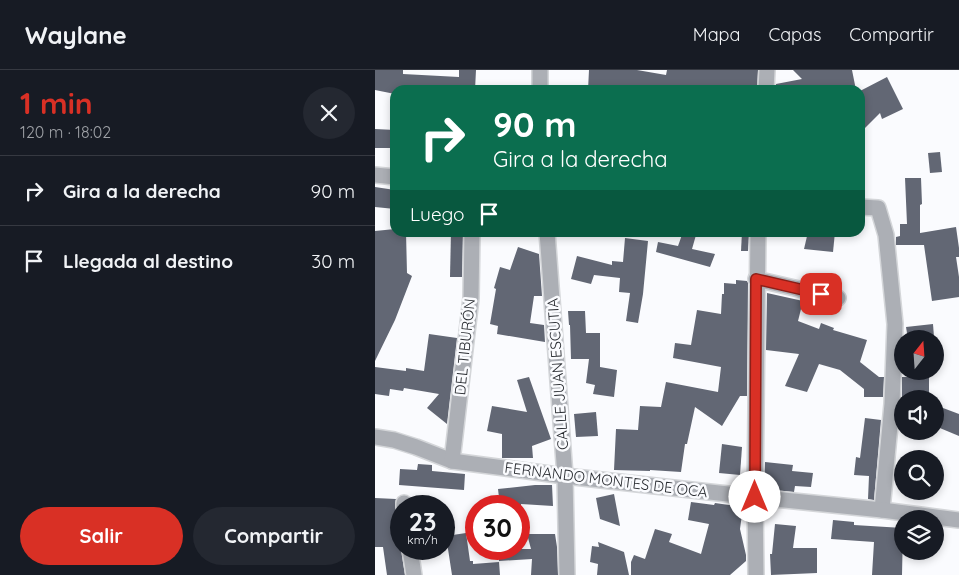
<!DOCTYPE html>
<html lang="es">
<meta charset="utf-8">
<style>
:root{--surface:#171b24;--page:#242831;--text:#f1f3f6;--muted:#9ea1a6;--line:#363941;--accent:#d93025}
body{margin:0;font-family:Quicksand,sans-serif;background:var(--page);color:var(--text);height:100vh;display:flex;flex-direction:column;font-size:19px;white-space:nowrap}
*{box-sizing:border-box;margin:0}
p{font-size:16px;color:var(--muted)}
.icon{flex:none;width:28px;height:28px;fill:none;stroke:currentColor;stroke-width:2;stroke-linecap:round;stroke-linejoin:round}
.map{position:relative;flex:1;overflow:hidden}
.side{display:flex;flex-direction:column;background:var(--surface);width:375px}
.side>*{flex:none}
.guide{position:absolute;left:15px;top:15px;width:475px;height:152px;border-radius:15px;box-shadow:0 2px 8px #0003;background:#0b6e4f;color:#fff;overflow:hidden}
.needle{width:32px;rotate:17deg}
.buttons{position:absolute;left:519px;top:260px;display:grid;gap:10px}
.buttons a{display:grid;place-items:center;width:50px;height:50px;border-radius:50%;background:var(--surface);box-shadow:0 2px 8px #0003;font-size:25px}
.speed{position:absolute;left:15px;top:425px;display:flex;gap:10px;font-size:25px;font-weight:700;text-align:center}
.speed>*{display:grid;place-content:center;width:65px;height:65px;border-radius:50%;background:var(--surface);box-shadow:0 2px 8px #0003;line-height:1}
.speed small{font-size:12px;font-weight:400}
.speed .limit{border:8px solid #d22;background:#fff;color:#111}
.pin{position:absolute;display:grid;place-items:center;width:42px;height:42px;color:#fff;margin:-21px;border-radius:10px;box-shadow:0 2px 8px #0006}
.me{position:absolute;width:55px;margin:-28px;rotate:0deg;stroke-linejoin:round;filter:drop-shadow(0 0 4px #0008)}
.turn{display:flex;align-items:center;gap:18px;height:105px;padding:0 20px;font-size:22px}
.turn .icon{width:65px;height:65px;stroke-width:2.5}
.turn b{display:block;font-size:35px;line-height:42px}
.then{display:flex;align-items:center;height:48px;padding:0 20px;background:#0003;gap:10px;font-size:19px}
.round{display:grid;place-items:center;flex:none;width:52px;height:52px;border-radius:26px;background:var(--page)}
.head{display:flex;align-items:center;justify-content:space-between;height:85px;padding:0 20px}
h1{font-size:30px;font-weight:700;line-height:38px;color:var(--accent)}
.primary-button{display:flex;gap:10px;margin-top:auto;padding:10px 20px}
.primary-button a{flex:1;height:58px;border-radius:30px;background:var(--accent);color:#fff;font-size:20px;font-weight:700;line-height:58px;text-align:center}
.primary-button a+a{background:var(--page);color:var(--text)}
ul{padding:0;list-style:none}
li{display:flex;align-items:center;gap:15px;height:70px;padding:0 20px;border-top:1px solid var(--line)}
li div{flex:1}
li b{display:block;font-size:19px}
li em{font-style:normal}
header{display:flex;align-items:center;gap:30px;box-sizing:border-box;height:70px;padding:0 25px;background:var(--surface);border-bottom:1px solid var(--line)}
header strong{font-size:24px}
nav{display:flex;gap:28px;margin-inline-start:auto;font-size:18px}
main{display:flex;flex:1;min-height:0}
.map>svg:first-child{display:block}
.building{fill:#626774}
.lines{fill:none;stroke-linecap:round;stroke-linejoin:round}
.minor-casing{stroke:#d4d6d9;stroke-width:18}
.minor{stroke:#acafb5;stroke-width:15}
.route-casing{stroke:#8d1f18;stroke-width:12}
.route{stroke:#d93025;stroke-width:9}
.labels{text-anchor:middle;stroke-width:5;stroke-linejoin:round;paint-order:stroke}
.street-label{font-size:15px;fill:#282b30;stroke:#fafbfe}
</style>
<header>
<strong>Waylane</strong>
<nav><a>Mapa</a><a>Capas</a><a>Compartir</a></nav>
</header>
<main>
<section class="side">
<div class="head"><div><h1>1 min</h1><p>120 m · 18:02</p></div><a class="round"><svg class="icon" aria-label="close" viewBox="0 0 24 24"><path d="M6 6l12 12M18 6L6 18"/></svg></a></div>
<ul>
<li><svg class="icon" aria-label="right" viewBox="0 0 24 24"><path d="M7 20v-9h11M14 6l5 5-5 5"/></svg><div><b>Gira a la derecha</b></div><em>90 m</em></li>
<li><svg class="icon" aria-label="arrive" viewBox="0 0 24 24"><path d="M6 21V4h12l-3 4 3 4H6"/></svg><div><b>Llegada al destino</b></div><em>30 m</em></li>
</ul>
<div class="primary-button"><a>Salir</a><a>Compartir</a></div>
</section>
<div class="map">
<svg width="584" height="505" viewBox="0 0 584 505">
<rect width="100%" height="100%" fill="#fafbfe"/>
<g class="building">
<polygon points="0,0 28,0 28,4 84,7 84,0 101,0 100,20 20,20 20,24 0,20"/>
<polygon points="214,0 262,0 291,5 292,0 383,0 382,20 213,20"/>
<polygon points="418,0 477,0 481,20 443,20 438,16 434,20 400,20 401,14 427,9"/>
<polygon points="512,7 528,39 507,49 505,43 485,63 485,21"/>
<polygon points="0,59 20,60 20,78 0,78"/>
<polygon points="565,82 567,102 555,103 553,83"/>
<polygon points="530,108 546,108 547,134 545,135 545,163 581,157 584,178 584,187 581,187 584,207 584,227 557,231 549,175 521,175 521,167 525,166 525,154 532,154"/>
<polygon points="0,117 20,120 20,139 0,137"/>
<polygon points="20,159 20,162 31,162 32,203 37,206 20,250 0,291 0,161"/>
<polygon points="76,162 88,162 87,207 75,207"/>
<polygon points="308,162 314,162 321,165 317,179 340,184 335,197 281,182 283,172 303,176"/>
<polygon points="367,162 374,162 373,181 366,181"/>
<polygon points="433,162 460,162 458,182 429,179"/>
<polygon points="250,168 273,171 268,224 263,253 251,251 255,223 244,222 245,208 219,205 216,214 196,209 202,186 237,195 237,191 248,192"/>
<polygon points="143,177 164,184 167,226 159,226 155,253 169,255 170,272 122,264 123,256 115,254 121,219 119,218 125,197 135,200"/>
<polygon points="361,210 372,211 373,213 372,326 365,326 347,356 320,337 312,374 310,374 306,402 275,400 275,401 239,400 241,359 263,360 265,336 286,337 291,312 343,322 346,297 298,288 300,273 316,275 322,240 346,244 347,224 349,224 349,213 361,214"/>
<polygon points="392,223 428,231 423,251 444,259 446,253 459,258 458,260 492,270 485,292 504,307 509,307 508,327 489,327 489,319 465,300 444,294 432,322 410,316 424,284 391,280"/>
<polygon points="193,241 210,241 211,263 225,263 225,297 242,300 239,327 218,324 220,315 211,313 214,289 196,289 195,255 194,255"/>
<polygon points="558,254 559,267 533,269 531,257"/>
<polygon points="54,264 82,268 72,354 52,338 64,324 29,318 28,321 15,319 14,326 0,324 0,297 31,301 31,298 49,301"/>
<polygon points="532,306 554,306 554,329 532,329 532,327 527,327 527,307 532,307"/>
<polygon points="154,307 176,369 157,376 158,388 127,388 127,364 112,361 117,336 152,342 142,310"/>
<polygon points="560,335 584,344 584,366 560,356"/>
<polygon points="221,342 223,366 201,367 199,344"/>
<polygon points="490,348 506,350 499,430 493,429 494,406 479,405 481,387 485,388"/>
<polygon points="347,374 367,377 365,405 344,403"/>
<polygon points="390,392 418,395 417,401 438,403 436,417 420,416 419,422 389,419"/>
<polygon points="43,394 57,395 57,401 90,404 89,420 24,415 25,399 42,400"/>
<polygon points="160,415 177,415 178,436 146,434 146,436 125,436 123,419"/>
<polygon points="239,424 245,456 225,449 221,428"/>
<polygon points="0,428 21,429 20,436 21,441 21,451 26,475 26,480 30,505 12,505 8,477 0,477"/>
<polygon points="316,432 339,435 340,433 368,437 365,459 371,485 371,491 355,505 256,505 256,492 259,485 270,489 280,459 297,464 294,472 326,484 334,454 313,450"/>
<polygon points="458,450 479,452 479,455 528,458 527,505 497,505 499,472 456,469"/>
<polygon points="400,454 421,456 418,478 442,478 442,503 396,505 395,484 397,484"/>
<polygon points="91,463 95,491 98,491 98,494 124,492 125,505 77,505 71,466"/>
<polygon points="152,464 180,464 182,477 183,505 156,505 157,489 124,491 123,479 156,479"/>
<polygon points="223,472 249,482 254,505 222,505 223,494 215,492 217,476 224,477"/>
</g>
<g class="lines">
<g class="minor-casing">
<g id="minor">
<polyline points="165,0 165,20"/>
<polyline points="391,20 392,0"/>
<polyline points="0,105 20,107"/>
<polyline points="485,137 503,138 511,165 520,254 517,334 507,440"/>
<polyline points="172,162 190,406 192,505"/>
<polyline points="381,209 463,228"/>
<polyline points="0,367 19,370 41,377 77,391 190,406 380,427 507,440 584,450"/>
<polyline points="77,391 96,228 97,162"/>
<polyline points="29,433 29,436"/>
<polyline points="35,479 39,505"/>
<polyline points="381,505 380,427 383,162"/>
</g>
</g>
<use href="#minor" class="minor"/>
</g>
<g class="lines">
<g class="route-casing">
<polyline id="route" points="380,427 381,209 446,224"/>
</g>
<use href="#route" class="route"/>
</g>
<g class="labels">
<g class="street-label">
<text transform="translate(90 277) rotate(-84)" y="5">DEL TIBURÓN</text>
<text transform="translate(183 304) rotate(-94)" y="5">CALLE JUAN ESCUTIA</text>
<text transform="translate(231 410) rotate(7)" y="5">FERNANDO MONTES DE OCA</text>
</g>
</g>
</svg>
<div class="buttons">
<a><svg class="needle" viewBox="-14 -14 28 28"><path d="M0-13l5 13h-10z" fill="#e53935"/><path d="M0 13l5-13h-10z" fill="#9ea1a6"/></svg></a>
<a><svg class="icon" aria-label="sound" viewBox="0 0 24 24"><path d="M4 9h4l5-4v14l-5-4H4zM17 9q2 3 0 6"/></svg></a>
<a><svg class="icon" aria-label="search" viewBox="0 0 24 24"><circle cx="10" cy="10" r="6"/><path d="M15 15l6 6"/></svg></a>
<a><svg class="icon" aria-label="layers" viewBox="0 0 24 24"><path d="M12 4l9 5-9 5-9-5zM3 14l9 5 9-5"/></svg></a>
</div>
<div class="speed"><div>23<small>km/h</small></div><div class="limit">30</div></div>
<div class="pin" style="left:446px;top:224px;background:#d93025"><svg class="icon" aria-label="arrive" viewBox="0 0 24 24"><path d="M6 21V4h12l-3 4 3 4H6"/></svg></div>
<svg class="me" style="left:380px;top:427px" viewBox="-20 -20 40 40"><circle r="19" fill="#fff"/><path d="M0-13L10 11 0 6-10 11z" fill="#d93025"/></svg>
<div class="guide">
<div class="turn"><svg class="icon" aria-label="right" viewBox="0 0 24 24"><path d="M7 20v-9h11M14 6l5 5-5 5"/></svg><div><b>90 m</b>Gira a la derecha</div></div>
<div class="then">Luego<svg class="icon" aria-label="arrive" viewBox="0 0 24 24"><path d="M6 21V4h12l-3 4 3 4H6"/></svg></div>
</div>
</div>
</main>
